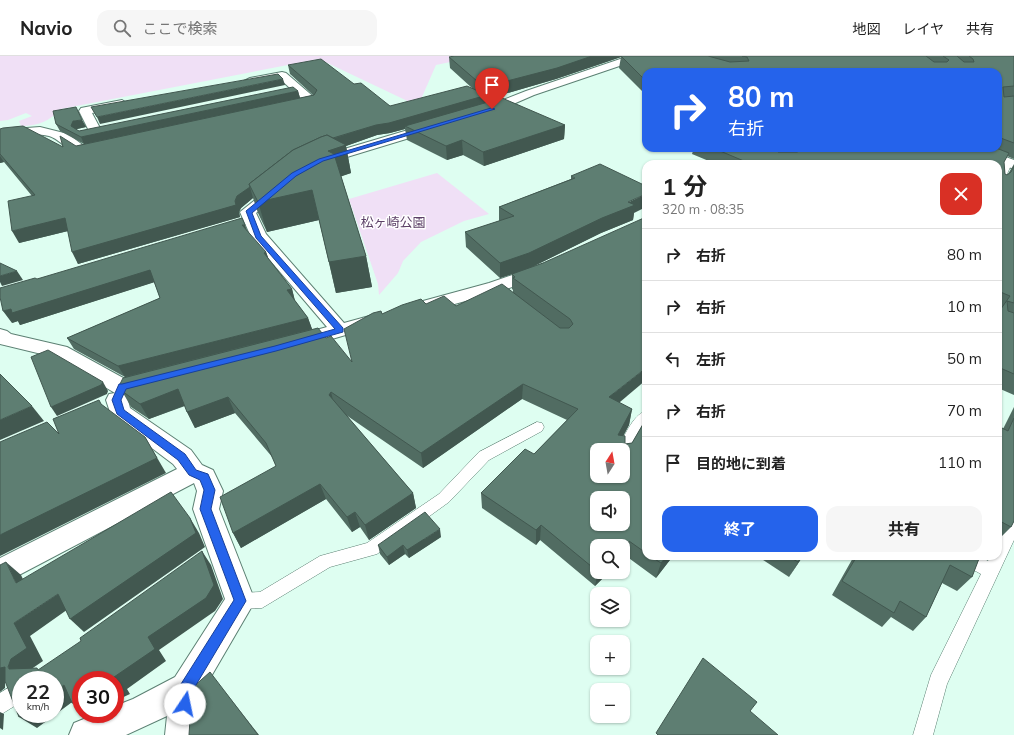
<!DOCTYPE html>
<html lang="ja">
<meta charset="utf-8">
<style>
:root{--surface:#fff;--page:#f6f6f6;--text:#222;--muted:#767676;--line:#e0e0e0;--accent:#2563eb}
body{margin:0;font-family:Mulish,"Noto Sans JP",sans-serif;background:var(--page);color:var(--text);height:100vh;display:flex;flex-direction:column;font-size:15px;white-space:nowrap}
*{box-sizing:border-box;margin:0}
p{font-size:13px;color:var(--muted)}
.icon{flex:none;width:22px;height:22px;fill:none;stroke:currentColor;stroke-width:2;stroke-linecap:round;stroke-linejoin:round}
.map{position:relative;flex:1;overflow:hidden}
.panel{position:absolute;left:642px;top:104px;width:360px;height:400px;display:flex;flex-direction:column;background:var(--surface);border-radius:12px;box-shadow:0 1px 3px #0004}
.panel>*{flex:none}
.top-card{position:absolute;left:642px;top:12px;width:360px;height:84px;border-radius:12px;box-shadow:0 1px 3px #0004;background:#2563eb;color:#fff;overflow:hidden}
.needle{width:26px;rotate:11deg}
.buttons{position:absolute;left:590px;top:387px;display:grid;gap:8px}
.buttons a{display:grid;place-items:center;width:40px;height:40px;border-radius:8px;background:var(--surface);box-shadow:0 1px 3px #0004;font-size:20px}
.speed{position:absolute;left:12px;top:615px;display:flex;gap:8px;font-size:20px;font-weight:700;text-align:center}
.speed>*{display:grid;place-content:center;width:52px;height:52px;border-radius:50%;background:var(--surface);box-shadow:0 1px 3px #0004;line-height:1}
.speed small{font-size:10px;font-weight:400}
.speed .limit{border:6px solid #d22;background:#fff;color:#111}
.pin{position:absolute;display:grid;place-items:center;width:34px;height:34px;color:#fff;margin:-41px -17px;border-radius:50% 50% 50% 0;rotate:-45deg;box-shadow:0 0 4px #0007}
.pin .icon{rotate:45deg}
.me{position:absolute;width:44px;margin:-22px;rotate:11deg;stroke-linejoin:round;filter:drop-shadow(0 0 3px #0008)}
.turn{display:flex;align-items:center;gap:14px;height:84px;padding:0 20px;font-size:18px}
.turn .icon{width:52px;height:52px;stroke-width:2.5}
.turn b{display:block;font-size:28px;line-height:34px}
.round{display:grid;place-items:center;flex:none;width:42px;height:42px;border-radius:12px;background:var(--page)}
.overview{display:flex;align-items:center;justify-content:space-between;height:68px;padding:0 20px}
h1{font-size:24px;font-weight:700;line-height:30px}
.primary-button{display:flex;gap:8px;margin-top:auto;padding:8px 20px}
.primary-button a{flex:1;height:46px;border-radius:12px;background:var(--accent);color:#fff;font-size:16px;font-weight:700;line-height:46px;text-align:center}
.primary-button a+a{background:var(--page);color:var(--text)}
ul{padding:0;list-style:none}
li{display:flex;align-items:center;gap:12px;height:52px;padding:0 20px;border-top:1px solid var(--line)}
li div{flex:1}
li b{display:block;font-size:15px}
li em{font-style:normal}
header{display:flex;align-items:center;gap:24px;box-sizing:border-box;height:56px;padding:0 20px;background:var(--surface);border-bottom:1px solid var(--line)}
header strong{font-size:19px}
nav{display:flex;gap:22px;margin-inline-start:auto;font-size:14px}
.search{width:280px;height:36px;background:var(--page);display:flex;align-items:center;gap:10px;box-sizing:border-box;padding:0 14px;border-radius:12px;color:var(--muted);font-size:15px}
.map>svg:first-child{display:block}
.green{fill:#f0e0f6}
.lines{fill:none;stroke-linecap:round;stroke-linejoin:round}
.lane-casing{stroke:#5c8073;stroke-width:1}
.street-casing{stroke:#5c8073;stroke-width:2}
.lane{fill:#fff;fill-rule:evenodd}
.street{fill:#fff;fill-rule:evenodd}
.wall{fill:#516c62}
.shaded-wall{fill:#425850}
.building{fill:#5e7e72;stroke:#425850;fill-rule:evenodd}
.route{fill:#2563eb;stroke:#184099}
.labels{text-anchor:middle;stroke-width:3;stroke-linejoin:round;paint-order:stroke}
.far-park-label{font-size:13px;fill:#5c4067;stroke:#fff}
</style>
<header>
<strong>Navio</strong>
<div class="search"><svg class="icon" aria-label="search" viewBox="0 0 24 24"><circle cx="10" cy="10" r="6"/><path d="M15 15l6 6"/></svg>ここで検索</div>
<nav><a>地図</a><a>レイヤ</a><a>共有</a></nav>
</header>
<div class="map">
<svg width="1014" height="679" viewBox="0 0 1014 679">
<rect width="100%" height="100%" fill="#defef1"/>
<g class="green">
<path d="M 0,0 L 479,0 L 436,9 L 418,50 L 319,3 L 61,53 C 49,65 39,70 21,70 L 19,65 L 32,60 L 26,57 L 8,64 L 0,65 Z"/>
<polygon points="437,117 489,158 464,165 421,186 403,205 398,217 379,239 378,228 349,143"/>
</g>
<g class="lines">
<g class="lane-casing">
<g id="lane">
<polygon points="1005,105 1011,105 1012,107 1002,129 998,132 998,120"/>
<path d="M 646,355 L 646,369 L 628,401 L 623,402 L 623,394 L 617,394 C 624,382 632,359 646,355 Z"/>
<polygon points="537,366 542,367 544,371 542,375 489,404 449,446 377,498 330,511 262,552 240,553 234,551 231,545 234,539 240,537 260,536 320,500 367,487 439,438 479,396"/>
<polygon points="1014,460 1014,484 947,628 933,679 913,679 931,619 981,518 957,505 955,500 979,500 988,505 990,500 998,500 998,484 1008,462"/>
<polygon points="21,624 21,646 0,659 0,637"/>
</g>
</g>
<g class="street-casing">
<g id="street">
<polygon points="629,0 644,0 643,2 534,39 488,59 484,60 478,56 480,53 526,35"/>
<polygon points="282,16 286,17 316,43 318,45 316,47 291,54 287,53 285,50 287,47 303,44 280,23 250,28 244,25 250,22"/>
<polygon points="122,44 128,48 126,51 92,57 101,74 100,77 90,77 79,55 81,52"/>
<polygon points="435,66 439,67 441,70 439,73 324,108 314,108 312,105 314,102"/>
<path d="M 40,71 L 68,78 L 84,90 L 97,87 L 102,88 L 104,91 L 102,94 C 95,95 87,99 81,99 C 72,99 60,83 49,80 C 33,76 16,80 0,82 L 0,74 Z"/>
<polygon points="962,92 981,92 1014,104 1014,113 964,95"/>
<polygon points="279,128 284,129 286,132 284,135 256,157 266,178 344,267 373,259 380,261 383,265 380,269 294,294 287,292 284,287 287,282 327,271 252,183 240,156 274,129"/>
<polygon points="539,210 545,211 548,215 545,219 501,235 419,258 412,256 410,252 412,248 489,227"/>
<polygon points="0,273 7,275 11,278 67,291 125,323 149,317 157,319 160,324 157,329 124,338 128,344 130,352 191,394 202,409 213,414 223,435 219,453 255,545 202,636 199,679 165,679 167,660 126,679 69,679 74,667 96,658 115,658 115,650 133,643 175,621 225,543 193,453 197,435 194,427 0,529 0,502 177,413 173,408 112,362 106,344 109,338 115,337 54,301 0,288"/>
</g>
</g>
<use href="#lane" class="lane"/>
<use href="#street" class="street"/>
</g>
<g class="wall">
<polygon points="451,0 1014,0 1014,103 1007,100 1004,106 1005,118 1007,119 1008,118 1014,108 1014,339 998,332 998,257 999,255 998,255 998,108 716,108 692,98 694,92 791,92 790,96 797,96 807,92 998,92 998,16 646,16 646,39 619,12 621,1 556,23 487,43 487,46 565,69 564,83 484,110 463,99 447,104 407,84 405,73 390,77 377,79 346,90 351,117 341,120 366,200 372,231 336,237 319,164 267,176 258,157 253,142 241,152 239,156 240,161 78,208 68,175 19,187 32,140 4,106 0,107 0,73 63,91 76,90 84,88 60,75 56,68 82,64 86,71 77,73 76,74 79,75 298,35 300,42 313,39 290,18 288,9 354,28 390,50 472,32 450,12 449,1 451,1"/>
<polygon points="571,120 634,157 633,164 601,177 530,212 543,207 619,347 632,353 629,369 623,380 625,388 632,387 646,363 646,500 673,500 656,522 626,500 597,490 597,516 609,516 595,530 540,484 536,489 482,452 481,437 534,398 567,364 522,343 423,412 346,359 413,437 416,452 369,484 360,471 352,476 326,443 241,492 233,477 276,410 273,402 235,357 195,372 187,356 185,350 149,363 131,351 122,335 125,321 74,293 67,282 160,242 154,226 20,269 18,265 12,267 37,223 247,176 266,196 269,204 292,233 295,245 308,262 312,273 326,282 352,306 382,258 426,248 456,250 513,236 513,234 512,233 512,218 500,222 466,191 465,176 499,165 499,151 571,123"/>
<polygon points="1014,351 1014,465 1011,471 998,484 998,370 1003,373"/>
<polygon points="441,481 409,502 405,498 389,509 380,498 378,489"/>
<polygon points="757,500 803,500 789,521"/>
<polygon points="854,500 980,500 972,521 957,535 942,527 926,561 913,575 891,561 882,571 832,539"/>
</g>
<g class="shaded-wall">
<polygon points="592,0 624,0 621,0 621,1 556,23 487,43 487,48 405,70 405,73 390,77 377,79 346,90 351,117 334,123 313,89 376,69 484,39 484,31"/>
<polygon points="283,23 285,29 100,68 97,61"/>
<polygon points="298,35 300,42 84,88 81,81"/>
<polygon points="82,64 86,71 77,73 75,77 71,70 73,65"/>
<polygon points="565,69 564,83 484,110 483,96"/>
<polygon points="462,84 463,99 447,104 446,90"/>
<polygon points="780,92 791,92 790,98 778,96"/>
<polygon points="0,100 4,106 0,107"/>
<polygon points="250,131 253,142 241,152 239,156 240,161 78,208 72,196 235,145 237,140"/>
<polygon points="312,134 319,164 267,176 258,146"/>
<polygon points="646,138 646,151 634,157 633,164 601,177 528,213 500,222 500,207"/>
<polygon points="65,162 72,174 19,187 12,175"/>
<polygon points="242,169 245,169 249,180"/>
<polygon points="266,196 270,207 264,197"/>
<polygon points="366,200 372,231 336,237 329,206"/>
<polygon points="150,214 155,226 20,269 18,265 12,267 3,255"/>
<polygon points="17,215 23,224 2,230 0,226 0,220"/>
<polygon points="292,233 295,245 290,246 287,234"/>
<polygon points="308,262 312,273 125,321 118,310"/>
<polygon points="646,312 646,324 607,357 609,341"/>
<polygon points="103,326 108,335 107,338 57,360 51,351"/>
<polygon points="523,328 522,343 423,412 421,397"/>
<polygon points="178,333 186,349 149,363 140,348"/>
<polygon points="331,336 335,352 329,339"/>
<polygon points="228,341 235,357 195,372 187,356"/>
<polygon points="32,350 44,365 0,384 0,364"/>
<polygon points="632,353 629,369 616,394 618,379"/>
<polygon points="145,381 166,417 0,500 0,479"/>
<polygon points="320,428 326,443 241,492 233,477"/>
<polygon points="413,437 416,452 369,484 365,469"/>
<polygon points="355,456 360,471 352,476 347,461"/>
<polygon points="190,462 199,477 205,491 84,576 70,563"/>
<polygon points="541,469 540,484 536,489 536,474"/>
<polygon points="440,473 441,481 409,502 407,494"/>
<polygon points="629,485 626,500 623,503 623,491"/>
<polygon points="403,489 405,498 389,509 387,501"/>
<polygon points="202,495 211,509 223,543 215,555 159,594 166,605 127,633 130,638 115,645 115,627 114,621 148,581"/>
<polygon points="667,500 673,500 656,522 661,507"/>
<polygon points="802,500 803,500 789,521"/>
<polygon points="6,506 21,519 31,540 16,527"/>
<polygon points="598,516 609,516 595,530"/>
<polygon points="58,538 71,551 30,580 43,605 27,616 9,613 8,611 14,567"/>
<polygon points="0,591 6,595 5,632 0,636"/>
<polygon points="210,616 220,629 259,679 258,679"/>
<polygon points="64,629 79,641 37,672 19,661 23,658 55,658 55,635"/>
<polygon points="81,643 81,654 72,647"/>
<polygon points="0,656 4,658 3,674 0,672"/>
</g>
<g class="building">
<polygon points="454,0 592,0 557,12 484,31 449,1"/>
<polygon points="621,0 708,0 730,6 749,5 747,1 742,0 926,0 934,6 947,6 949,4 943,0 957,0 964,6 974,6 973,3 969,0 1014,0 1014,30 1003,31 1004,41 1014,40 1014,87 998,81 998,16 646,16 646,25"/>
<polygon points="321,3 354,28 361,27 390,50 467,30 487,39 389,67 376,69 333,82 327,79 321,81 293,94 249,128 250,131 237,140 235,145 236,149 72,196 65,162 12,175 8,145 35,139 0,98 0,73 3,72 23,70 63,91 60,80 76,90 314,39 317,34 288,9"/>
<polygon points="278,18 283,23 97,61 91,51"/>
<polygon points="293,31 298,35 81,81 56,68 53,55 76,51 82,64 73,65 71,70 79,75"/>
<polygon points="502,42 565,69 483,96 462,84 446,90 405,70"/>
<polygon points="327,79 346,89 328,95 334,98 366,200 329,206 312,134 258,146 249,128 293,94 321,81"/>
<polygon points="713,92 780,92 778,96 797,96 807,92 996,92 1009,97 1004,106 1005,118 1007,119 1011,116 1014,110 1014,247 1007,245 1008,255 1014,257 1014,318 998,311 998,257 1010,240 998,235 998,108 751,108"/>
<polygon points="600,108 646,130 646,138 628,146 635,149 602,162 529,197 500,207 465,176 514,160 499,151 575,122 571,120"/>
<path d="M 646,161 L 646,312 L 609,341 L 632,353 L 618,379 L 625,380 L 625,388 L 632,387 L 646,363 L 646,497 L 629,485 L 623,491 L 623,490 L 597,490 L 597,515 L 541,469 L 536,474 L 481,437 L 525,393 L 534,398 L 578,353 L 523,328 L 421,397 L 331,336 L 329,339 L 413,437 L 365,469 L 355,456 L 347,461 L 320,428 L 233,477 L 220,441 L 276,410 L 266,387 L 228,341 L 187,356 L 178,333 L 140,348 L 122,335 L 120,328 L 123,322 L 318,272 L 326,282 L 331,280 L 352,306 L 344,273 L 373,257 L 381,255 L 382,258 L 402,249 L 421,243 L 426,248 L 444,240 L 456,250 L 502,228 L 560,272 L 569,272 L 573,268 L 570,263 L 513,222 L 515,221 L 512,218 L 543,207 ZM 597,394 L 623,394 L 623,420 L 597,420 ZM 597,442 L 623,442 L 623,468 L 597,468 Z"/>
<polygon points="242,162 245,169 242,169 266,196 264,197 292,233 287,234 308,262 118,310 67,282 160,242 150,214 12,257 11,253 3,255 0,241 0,232 35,222 37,223"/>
<polygon points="0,207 17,215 0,220"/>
<polygon points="48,294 103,326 101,329 51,351 31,301"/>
<polygon points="0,318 32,350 0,364"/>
<polygon points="99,344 101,348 145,381 157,402 0,479 0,386 47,366 59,378 53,363"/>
<polygon points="1014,362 1014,465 1011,471 998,464 998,370 1008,375"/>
<polygon points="171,436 190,462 196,477 70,563 58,538 14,567 27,592 11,603 8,611 9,613 37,612 38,614 81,585 80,582 202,495 214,529 206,542 148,581 155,593 114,621 117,626 115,627 115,624 81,624 81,643 72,647 64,629 55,635 55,624 21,624 21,658 23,658 19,661 5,625 5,611 0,612 0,509 6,506 16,527"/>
<polygon points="425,456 440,473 407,494 403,489 387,501 378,489"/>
<polygon points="650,500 667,500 661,507"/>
<polygon points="788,500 802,500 798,506"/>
<polygon points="857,500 980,500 972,521 950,509 926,561 900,545 894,557 842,525"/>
<polygon points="703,602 757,646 750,655 778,679 658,679 656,677"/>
<polygon points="210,616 258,679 189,679 192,632"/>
</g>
<polygon class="route" points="491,52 495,53 323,105 296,120 252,157 261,180 343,272 343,276 276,295 126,333 121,344 124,354 185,398 196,414 208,418 215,434 211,453 246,545 193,634 189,653 185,655 180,653 178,648 181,628 234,544 200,453 204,434 200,424 189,419 178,404 117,358 112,344 119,328 122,328 275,290 335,273 256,182 246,155 292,117 319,103"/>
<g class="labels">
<g class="far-park-label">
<text x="393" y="171">松ヶ崎公園</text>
</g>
</g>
</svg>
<div class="buttons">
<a><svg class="needle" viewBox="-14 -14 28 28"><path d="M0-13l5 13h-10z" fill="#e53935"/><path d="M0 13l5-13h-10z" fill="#767676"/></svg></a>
<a><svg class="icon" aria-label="sound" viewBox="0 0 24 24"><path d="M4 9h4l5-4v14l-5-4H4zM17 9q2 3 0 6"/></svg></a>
<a><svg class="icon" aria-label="search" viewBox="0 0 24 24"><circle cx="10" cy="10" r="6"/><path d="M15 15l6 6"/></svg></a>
<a><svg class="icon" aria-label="layers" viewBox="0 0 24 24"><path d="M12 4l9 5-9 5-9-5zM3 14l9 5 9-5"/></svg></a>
<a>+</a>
<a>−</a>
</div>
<div class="speed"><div>22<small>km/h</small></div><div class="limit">30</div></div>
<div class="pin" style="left:492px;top:53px;background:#d93025"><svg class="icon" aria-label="arrive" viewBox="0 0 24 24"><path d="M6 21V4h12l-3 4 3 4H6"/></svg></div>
<svg class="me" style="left:185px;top:648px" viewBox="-20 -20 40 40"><circle r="19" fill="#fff"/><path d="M0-13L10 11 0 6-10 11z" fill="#2563eb"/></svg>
<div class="top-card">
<div class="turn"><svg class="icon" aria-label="right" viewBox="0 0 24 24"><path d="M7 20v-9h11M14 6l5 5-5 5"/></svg><div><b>80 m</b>右折</div></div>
</div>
<section class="panel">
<div class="overview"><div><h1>1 分</h1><p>320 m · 08:35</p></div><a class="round" style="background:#d93025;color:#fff"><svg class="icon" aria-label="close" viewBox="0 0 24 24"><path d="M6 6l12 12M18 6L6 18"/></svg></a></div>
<ul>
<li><svg class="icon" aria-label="right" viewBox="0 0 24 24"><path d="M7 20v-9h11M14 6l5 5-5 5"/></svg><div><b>右折</b></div><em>80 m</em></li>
<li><svg class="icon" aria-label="right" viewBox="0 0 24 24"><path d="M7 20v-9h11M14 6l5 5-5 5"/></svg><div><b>右折</b></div><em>10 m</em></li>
<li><svg class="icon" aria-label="left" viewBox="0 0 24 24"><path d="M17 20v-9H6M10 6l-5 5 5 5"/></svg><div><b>左折</b></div><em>50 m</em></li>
<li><svg class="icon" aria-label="right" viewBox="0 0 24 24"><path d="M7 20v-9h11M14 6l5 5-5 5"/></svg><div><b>右折</b></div><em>70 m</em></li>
<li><svg class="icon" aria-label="arrive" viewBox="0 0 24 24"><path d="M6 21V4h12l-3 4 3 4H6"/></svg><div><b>目的地に到着</b></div><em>110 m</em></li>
</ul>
<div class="primary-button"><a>終了</a><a>共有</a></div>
</section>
</div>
